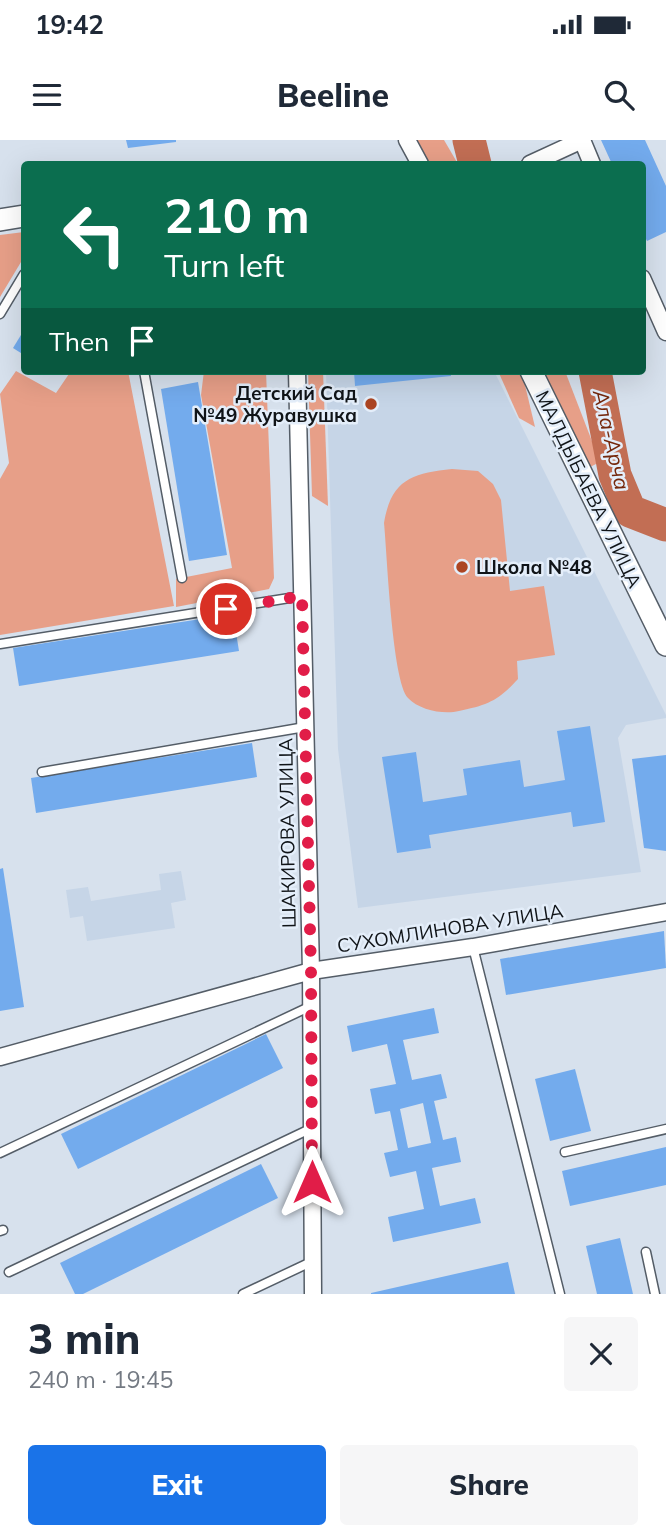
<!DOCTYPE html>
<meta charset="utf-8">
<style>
:root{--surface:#fff;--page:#f6f6f7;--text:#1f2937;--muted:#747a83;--accent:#1a73e8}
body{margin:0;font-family:Mulish,sans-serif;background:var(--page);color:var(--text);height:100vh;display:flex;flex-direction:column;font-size:26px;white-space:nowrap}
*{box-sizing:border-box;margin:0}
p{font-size:23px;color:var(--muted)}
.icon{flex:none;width:38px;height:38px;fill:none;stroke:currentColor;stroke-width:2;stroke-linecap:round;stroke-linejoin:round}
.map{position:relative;height:1154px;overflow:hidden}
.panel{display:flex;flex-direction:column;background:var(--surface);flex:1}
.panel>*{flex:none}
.top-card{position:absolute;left:21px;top:21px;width:625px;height:214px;border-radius:7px;box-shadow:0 7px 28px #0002;background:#0b6e4f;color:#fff;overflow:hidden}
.pin{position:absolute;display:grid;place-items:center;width:60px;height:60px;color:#fff;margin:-30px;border:4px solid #fff;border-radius:50%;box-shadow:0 2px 7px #0007}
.me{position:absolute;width:77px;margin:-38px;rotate:0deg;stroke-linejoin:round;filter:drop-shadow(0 0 5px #0008)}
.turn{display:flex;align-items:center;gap:24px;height:147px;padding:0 28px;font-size:32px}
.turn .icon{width:91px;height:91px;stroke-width:2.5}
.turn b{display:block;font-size:49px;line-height:60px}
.then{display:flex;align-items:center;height:66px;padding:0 28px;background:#0003;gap:14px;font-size:26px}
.round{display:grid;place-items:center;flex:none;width:74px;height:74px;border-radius:7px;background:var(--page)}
.head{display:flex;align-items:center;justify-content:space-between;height:119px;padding:0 28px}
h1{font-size:42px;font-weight:800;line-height:52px}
.primary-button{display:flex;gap:14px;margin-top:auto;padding:14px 28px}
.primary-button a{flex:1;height:80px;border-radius:7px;background:var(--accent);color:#fff;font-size:28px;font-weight:800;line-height:80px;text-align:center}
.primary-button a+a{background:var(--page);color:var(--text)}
.status{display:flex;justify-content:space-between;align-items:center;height:49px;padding:0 35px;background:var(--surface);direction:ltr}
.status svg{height:19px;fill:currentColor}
header{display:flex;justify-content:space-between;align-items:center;height:91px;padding:0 28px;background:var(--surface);font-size:32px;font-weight:800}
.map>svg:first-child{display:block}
.built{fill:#c6d5e7}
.green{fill:#e79f88}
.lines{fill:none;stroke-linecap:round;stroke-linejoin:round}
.river{stroke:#c26e54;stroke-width:33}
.building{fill:#73abed;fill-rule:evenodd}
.lane-casing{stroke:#545d67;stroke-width:11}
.street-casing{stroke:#545d67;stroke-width:19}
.secondary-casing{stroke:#545d67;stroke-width:24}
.lane{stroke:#fff;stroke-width:8}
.street{stroke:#fff;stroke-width:16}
.secondary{stroke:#fff;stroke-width:21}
.route{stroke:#e11d48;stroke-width:12;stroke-dasharray:0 21.6}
.poi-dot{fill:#ac4523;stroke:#e4eefa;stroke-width:2.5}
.labels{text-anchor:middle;stroke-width:5;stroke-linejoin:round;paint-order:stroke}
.poi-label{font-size:19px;font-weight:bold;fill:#101418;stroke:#e4eefa;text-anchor:end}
.street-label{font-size:19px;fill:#101418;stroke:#e4eefa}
.water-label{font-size:21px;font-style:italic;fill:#75280d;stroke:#e4eefa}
</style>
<div class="status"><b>19:42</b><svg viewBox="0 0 49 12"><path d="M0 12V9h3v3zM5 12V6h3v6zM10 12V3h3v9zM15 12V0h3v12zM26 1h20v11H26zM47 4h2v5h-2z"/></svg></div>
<header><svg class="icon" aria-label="menu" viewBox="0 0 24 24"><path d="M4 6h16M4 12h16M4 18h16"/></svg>Beeline<svg class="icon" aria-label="search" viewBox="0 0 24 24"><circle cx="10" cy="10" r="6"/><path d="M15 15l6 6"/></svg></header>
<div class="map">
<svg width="666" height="1154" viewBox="0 0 666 1154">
<rect width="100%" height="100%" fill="#d7e1ed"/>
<g class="built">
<polygon points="326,231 494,231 666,575 666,578 626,585 618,598 641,732 358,768 338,609"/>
<polygon points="181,731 186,760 171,763 175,788 87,801 83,776 70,778 66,750 88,747 91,761 161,750 159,734"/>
</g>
<g class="green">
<polygon points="417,0 444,0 458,24 430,24"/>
<polygon points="24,92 24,117 0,157 0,95"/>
<polygon points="16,231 56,253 71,231 128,231 174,466 0,495 0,339 9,323 0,254"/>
<polygon points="204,231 266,231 274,438 269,449 176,467 176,439 232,428 201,255"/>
<polygon points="308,231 323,231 328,366 312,356"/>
<polygon points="498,231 518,231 524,241 535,287 519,278"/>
<polygon points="543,231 565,231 600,322 590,327"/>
<path d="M 452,329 L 478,331 L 493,344 L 501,360 L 510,451 L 544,446 L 555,515 L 517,521 L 518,539 C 498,561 488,565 459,571 C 444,575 419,570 408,558 C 392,541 387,413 384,383 C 391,340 412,333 452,329 Z"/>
</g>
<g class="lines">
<g class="river">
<polyline points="469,0 475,24"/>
<polyline points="595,231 615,335 630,371 666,385"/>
</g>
</g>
<g class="building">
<polygon points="126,0 176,0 176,2 128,8"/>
<polygon points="601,0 645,0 666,46 666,92 647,101 642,91 642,24 612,24"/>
<polygon points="24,190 24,215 13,208"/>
<polygon points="354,231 450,231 451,236 355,246"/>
<polygon points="198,242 227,415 189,421 161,249"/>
<polygon points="233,474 239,511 19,546 13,508"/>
<polygon points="590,586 605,682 573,687 571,672 429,695 431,708 397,713 382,617 416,612 423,662 467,655 463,629 520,620 524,647 565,640 557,591"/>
<polygon points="252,603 257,637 36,673 31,638"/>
<polygon points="666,615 666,711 644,708 632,619"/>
<polygon points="3,728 24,867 0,871 0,729"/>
<polygon points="664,791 666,828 506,855 500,819"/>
<path d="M 434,868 L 439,893 L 403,900 L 412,940 L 441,934 L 447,958 L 434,961 L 443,1000 L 456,997 L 461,1022 L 432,1028 L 440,1066 L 475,1058 L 481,1083 L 393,1102 L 388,1077 L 424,1069 L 416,1031 L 390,1037 L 384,1013 L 398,1010 L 390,971 L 375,974 L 370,949 L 396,944 L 387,904 L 352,912 L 347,886 ZM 423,963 L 431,1003 L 408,1008 L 400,969 Z"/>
<polygon points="266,894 283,928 78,1029 61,994"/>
<polygon points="575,929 591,991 550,1001 535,939"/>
<polygon points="666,1007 666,1045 570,1066 562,1031"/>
<polygon points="261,1024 278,1058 83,1154 75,1154 60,1123"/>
<polygon points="620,1098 633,1154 597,1154 586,1106"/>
<polygon points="508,1122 515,1154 371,1154 371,1153"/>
</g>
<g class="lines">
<g class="lane-casing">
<g id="lane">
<polyline points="0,174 24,134"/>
<polyline points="144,231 182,438"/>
<polyline points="0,504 302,456"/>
<polyline points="42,632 305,587"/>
<polyline points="473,807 560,1154"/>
<polyline points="565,1012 666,989"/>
<polyline points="0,1013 311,866"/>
<polyline points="0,1091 3,1090"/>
<polyline points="646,1112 655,1154"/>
<polyline points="9,1132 312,988"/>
<polyline points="243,1154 313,1121"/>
</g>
</g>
<g class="street-casing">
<g id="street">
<polyline points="407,0 420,24"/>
<polyline points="582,0 592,24"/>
<polyline points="530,24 582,0"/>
<polyline points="642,138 666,192"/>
<polyline points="297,231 311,831 313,1154"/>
<polyline points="0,917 311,831 473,807 666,772"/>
</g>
</g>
<g class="secondary-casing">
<g id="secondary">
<polyline points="0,80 24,76"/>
<polyline points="531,231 666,505"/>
</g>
</g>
<use href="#lane" class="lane"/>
<use href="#street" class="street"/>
<use href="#secondary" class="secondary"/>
</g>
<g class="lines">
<polyline class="route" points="226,469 302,456 311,831 312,1042"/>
</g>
<g class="poi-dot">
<circle cx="371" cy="264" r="7"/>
<circle cx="462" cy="427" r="7"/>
</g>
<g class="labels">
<g class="poi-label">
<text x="357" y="260">Детский Сад<tspan x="357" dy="22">№49 Журавушка</tspan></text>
<text x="476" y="434" text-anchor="start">Школа №48</text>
</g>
<g class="street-label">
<text transform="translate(589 349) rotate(64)" y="7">МАЛДЫБАЕВА УЛИЦА</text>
<text transform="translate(287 693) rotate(-91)" y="7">ШАКИРОВА УЛИЦА</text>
<text transform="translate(450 788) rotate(-9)" y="7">СУХОМЛИНОВА УЛИЦА</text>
</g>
<g class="water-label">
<text transform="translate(611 300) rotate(77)" y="7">Ала-Арча</text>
</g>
</g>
</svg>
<div class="pin" style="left:226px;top:469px;background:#d93025"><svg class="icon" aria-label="arrive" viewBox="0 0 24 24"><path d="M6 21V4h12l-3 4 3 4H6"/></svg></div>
<svg class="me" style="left:312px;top:1042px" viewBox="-20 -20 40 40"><path d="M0-17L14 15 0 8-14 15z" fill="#e11d48" stroke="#fff" stroke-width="4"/></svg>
<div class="top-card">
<div class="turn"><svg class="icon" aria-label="left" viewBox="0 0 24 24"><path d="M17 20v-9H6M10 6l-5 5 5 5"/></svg><div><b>210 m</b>Turn left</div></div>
<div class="then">Then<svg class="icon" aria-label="arrive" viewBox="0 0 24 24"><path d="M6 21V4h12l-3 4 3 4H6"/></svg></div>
</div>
</div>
<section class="panel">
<div class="head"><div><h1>3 min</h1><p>240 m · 19:45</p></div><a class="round"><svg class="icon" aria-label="close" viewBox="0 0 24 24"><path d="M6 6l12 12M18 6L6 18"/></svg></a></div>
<div class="primary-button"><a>Exit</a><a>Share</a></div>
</section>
